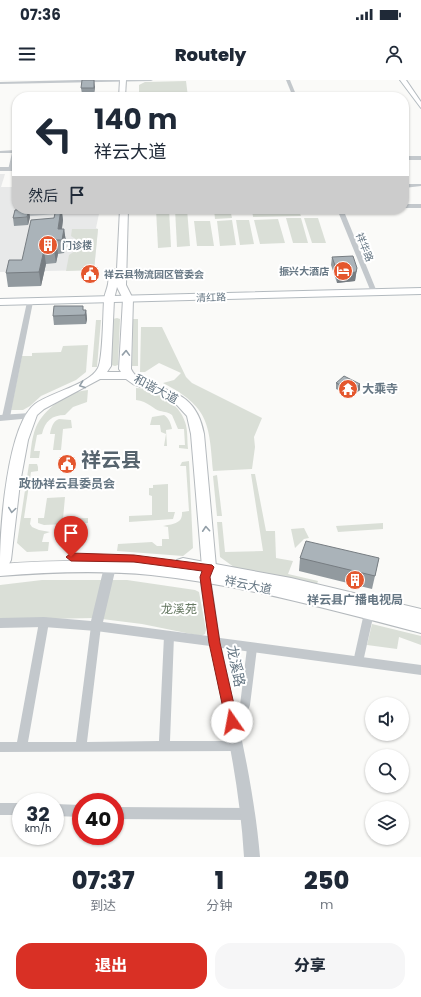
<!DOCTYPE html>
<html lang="zh">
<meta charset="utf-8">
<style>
:root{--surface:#fff;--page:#f6f6f7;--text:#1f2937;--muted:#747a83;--accent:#d93025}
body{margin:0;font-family:Poppins,"Noto Sans SC",sans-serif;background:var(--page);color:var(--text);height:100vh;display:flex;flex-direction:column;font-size:15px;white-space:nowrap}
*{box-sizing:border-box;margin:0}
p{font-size:13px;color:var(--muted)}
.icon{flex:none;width:22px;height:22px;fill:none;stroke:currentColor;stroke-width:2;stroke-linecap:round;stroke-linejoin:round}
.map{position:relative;height:777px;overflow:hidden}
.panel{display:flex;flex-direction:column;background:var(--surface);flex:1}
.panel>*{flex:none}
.guide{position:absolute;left:12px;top:12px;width:397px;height:122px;border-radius:16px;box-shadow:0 1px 3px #0004;background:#fff;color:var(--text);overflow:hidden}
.buttons{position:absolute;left:365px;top:617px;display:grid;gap:8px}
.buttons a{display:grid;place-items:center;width:44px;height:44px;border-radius:50%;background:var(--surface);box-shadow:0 1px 3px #0004;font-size:20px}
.speed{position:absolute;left:12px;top:713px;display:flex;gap:8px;font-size:20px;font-weight:700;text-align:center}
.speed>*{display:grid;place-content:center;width:52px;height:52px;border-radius:50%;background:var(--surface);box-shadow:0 1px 3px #0004;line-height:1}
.speed small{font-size:10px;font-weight:400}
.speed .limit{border:6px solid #d22;background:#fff;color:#111}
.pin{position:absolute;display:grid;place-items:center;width:34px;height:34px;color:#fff;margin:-41px -17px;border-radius:50% 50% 50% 0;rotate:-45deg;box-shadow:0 0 4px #0007}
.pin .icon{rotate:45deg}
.me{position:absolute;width:44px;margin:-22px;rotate:348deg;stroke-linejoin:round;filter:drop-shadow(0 0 3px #0008)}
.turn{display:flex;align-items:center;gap:14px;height:84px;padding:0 16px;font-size:18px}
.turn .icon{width:52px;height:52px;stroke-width:2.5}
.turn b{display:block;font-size:28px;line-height:34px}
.then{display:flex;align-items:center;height:38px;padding:0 16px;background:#0003;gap:8px;font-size:15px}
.eta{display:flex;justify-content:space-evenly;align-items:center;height:68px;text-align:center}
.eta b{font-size:24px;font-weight:800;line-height:28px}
.action{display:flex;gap:8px;margin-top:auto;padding:8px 16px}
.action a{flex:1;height:46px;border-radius:16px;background:var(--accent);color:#fff;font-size:16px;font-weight:800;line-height:46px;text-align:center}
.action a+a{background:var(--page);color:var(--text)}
.status{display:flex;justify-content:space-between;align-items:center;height:28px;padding:0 20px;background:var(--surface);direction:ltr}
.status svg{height:11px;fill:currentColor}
header{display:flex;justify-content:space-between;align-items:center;height:52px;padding:0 16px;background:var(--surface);font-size:18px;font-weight:800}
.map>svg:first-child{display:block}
.built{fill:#e8e9e9}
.green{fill:#dadfd7}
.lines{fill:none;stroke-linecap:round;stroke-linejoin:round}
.secondary-casing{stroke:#b3babf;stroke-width:2}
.primary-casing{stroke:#b5babe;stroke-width:2}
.trunk-casing{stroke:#b4b9bd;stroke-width:2}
.minor{fill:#c3c8cc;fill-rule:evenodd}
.tertiary{fill:#c3c8cc;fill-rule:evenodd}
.secondary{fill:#fff;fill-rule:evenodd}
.primary{fill:#fff;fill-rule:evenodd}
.trunk{fill:#fff;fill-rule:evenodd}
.wall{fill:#929a9f}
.shaded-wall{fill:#777d82}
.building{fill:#aab3b9;stroke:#777d82}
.oneway{stroke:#939fa8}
.route{fill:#d93025;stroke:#8d1f18}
.labels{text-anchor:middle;stroke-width:4;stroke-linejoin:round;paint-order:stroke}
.far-poi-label{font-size:10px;font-weight:bold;fill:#657683;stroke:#fff;text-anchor:start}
.far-street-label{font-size:10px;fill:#657683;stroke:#fff}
.street-label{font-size:12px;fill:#657683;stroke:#fff}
.poi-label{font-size:12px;font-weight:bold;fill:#657683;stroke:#fff}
.park-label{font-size:12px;fill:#687a64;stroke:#fff}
.near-street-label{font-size:14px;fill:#657683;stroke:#fff}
.town-label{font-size:20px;font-weight:bold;fill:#57646e;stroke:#fff}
</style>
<div class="status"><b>07:36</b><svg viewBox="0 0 49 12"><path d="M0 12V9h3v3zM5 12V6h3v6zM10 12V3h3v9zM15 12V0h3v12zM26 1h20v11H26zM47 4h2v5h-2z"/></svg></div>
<header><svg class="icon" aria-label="menu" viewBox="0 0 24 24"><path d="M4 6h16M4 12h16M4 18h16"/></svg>Routely<svg class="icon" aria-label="person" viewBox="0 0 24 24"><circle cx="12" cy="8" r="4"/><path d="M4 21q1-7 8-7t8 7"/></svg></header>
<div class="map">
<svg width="421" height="777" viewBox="0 0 421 777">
<rect width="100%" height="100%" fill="#fafaf8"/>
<polygon class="built" points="0,94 5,94 1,107 17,107 18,129 14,136 100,129 96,148 98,149 94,190 0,192"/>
<g class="green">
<polygon points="186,1 188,17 139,17 139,5 145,2"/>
<polygon points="156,129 169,129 171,167 158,168"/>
<polygon points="175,129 187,129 190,166 177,167"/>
<polygon points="214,129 230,129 232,138 215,139"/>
<polygon points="252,129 298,129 301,136 253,137"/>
<polygon points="286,138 301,138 308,163 293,163"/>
<polygon points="304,138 318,138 326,163 312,163"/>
<polygon points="278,139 285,163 260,164 254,140"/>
<polygon points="232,140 236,165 220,166 217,141"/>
<polygon points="236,140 249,140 254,164 240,165"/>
<polygon points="194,141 210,141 214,166 197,166"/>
<polygon points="72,149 98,149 94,190 66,191 69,175 75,171 77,160 71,156"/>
<polygon points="117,238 120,239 118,285 115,286 111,285 113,239"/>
<polygon points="133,239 138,239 138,286 132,286"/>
<polygon points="96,240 101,240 97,287 92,287"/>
<path d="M 141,247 L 162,247 L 186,297 L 192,303 L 262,338 L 254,357 L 255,367 L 252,389 L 213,391 C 209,343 209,327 163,303 L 174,300 L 181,293 L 159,283 L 145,292 L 140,292 Z"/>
<polygon points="88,265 86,292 76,300 41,316 30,326 23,330 11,330 22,276 32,276 32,273 61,272 63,266"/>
<path d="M 136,308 C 155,308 180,324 185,342 C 188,350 187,360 188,369 L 179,368 L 179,365 L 185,365 L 184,349 L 178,349 L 172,335 C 168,332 165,332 160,331 C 154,330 148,321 136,320 Z"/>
<path d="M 88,310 L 87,322 L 73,327 L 65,335 C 52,335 45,341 42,354 L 37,355 L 34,371 L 40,371 L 39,378 L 30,378 C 31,368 32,357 36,347 C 44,329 68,311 88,310 Z"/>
<path d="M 164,335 C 169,338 171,344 172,349 L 166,350 L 167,366 L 164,366 L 166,354 L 161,352 L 160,345 L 150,345 L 152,337 Z"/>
<path d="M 59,339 L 71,340 L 72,348 L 63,349 L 61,370 L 53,370 L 55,354 L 50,354 C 51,348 53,341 59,339 Z"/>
<path d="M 189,381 L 193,468 L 183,476 L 117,471 L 118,464 L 152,462 L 157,466 L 162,466 L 162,459 L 169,459 L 168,447 L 163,446 C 172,444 183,444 182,432 L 189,431 L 186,386 L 180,386 L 182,382 Z"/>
<polygon points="29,384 37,384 38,387 38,391 31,392 24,438 31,438 30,444 32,447 39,450 50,452 44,454 42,462 49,462 48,471 27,472 17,463"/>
<polygon points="251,394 255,394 266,451 275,451 276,478 293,481 288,494 318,501 315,509 238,490 220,477 217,442 222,442 225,472 263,471"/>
<polygon points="217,395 222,436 217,436 213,396"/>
<polygon points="168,404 168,432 175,432 173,439 129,442 129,436 152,435 152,416 149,415 149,408 153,408 153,405"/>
<polygon points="65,417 63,439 88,438 88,443 44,445 38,443 38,438 44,438 47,418"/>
<polygon points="383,443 383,449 338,452 336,446"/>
<polygon points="304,448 309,458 304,459 295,468 291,449"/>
<polygon points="42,500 127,500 195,510 199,512 206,550 205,554 201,556 142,544 94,538 0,540 0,505"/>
<polygon points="372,544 421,556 421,565 399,557 397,569 367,565"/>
</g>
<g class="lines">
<g class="secondary-casing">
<g id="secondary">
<polygon points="400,0 406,0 421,22 421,28"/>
<polygon points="421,208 421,214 0,225 0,219"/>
</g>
</g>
<g class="primary-casing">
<g id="primary">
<polygon points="120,0 126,0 125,17 119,17"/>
<path d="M 120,129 L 128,129 L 126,205 L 133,219 L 131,289 C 144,316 194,297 204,354 L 216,487 L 214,491 L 209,493 L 204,491 L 202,487 L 191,354 L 187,336 L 176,324 L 165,316 L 133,304 L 126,299 L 100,299 L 44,329 L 37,335 L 28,360 L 20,403 L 11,480 L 9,484 L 0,484 C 0,449 7,345 35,324 C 51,312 89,305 98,288 C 103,279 103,234 104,221 C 104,215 107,210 108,204 C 109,199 108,193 111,189 L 117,189 ZM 117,207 L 123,219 L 119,289 L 121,292 L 107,292 L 111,286 L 114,219 Z"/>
</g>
</g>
<g class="trunk-casing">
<path id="trunk" d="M 183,478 L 291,498 L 421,529 L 421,553 C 332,530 243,505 151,495 C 101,490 50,492 0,496 L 0,484 C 59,480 117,479 176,486 L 175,484 L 177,480 Z"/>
</g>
<g class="minor">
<polygon points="286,0 290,0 297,17 293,17"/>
<polygon points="15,70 17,70 17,72 12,89 8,90 12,73 0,73 0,71"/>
<polygon points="404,104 421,104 421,106 404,108"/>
<rect x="404" y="124" width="17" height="4"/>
<polygon points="73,129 95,129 92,131 19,137 16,135 19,133"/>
<polygon points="337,129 343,129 377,212 376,213 372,213 371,212"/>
<polygon points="30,220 33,222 10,337 6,339 2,337 27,222"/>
<polygon points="369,529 372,530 374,533 363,582 362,585 358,586 354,585 353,582 364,533 366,530"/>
<polygon points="44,538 47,539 49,542 28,662 76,662 91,546 93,543 96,542 99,543 101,546 87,662 159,661 164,556 166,553 169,552 172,553 174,556 170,661 237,661 241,662 242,666 241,670 237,671 0,672 0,662 17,662 39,542 41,539"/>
<polygon points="252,564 256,565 257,568 250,625 239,658 235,660 231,658 230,655 240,625 247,568 248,565"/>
<rect x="0" y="723" width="21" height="12"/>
<polygon points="55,724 81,725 81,737 55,736"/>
<polygon points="115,727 249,728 253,730 255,734 253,738 249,740 115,739"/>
</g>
<g class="tertiary">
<polygon points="78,0 153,0 151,1 0,4 0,2"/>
<rect x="404" y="76" width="17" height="4"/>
<rect x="0" y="87" width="17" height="4"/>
<polygon points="30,333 33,334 35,336 33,338 0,341 0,335"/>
<path d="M 110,483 L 114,484 L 116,487 L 103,542 L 208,556 L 199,497 L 201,494 L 205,493 L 209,494 L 211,497 L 220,558 L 421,585 L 421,595 L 222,568 C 237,638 254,706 260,777 L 244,777 C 240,705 224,637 210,566 L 96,551 L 44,547 L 0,548 L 0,538 L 44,537 L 91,541 L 104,487 L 106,484 Z"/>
</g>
<use href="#secondary" class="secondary"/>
<use href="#primary" class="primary"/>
<use href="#trunk" class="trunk"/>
</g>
<g class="wall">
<polygon points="95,6 94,14 82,14 81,8"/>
<polygon points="33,129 51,129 33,130"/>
<polygon points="56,129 62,129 63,140 62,149 64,149 66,162 64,173 58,174 56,183 46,184 41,206 8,207 6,193 22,180 54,138"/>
<polygon points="30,137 28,145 14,146 13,138"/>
<polygon points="332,177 357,188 355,201 337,203 331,185"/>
<polygon points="83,230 86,230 87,239 86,244 54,245 53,236"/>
<polygon points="336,303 360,304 360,310 352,316 336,309"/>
<polygon points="300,478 379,478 372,509 299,491"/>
</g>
<g class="shaded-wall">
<polygon points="95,0 95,6 94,14 94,8"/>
<polygon points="29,129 30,137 28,145 27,137"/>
<polygon points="61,129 63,140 60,160 58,149"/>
<polygon points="64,149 66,162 64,173 62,160"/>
<polygon points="56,160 58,174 56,183 54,170"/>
<polygon points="44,170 46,184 41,206 39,192"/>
<polygon points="357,188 355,201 337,203 338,194"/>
<polygon points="86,230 87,239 86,244 85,235"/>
<polygon points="360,304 360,310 352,316 353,310"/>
</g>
<g class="building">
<polygon points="82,0 94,0 94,8 81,8"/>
<polygon points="29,129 27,137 13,138 15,130"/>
<polygon points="56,129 61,129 58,149 64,149 62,160 56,160 54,170 44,170 39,192 6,193 9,180 22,180 31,140 54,138"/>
<polygon points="353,176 357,188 356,192 338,194 332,177"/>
<polygon points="54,226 83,226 83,230 86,230 85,235 53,236"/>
<polygon points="344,296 360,304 353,310 336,303"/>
<polygon points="306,461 379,478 375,496 300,478"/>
</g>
<defs><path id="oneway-chevron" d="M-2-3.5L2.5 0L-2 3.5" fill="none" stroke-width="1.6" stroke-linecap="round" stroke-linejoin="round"/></defs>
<g class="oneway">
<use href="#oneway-chevron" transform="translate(126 273) rotate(-88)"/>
<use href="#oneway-chevron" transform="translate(82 305) rotate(160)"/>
<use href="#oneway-chevron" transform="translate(12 430) rotate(98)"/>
<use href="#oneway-chevron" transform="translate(206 449) rotate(-94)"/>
</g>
<polygon class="route" points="71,473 134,475 212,485 214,487 210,497 220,563 238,642 236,646 232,648 228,646 226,642 209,563 200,497 202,491 134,482 71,481 66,477"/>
<defs>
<g id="building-disc" transform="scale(1)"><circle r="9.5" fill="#e4572e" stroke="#fff"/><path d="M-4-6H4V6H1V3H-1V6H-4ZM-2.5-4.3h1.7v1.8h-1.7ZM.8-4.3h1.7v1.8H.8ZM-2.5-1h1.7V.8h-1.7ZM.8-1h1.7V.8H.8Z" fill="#fff"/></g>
<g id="hotel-disc" transform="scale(1)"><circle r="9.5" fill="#e4572e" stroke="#fff"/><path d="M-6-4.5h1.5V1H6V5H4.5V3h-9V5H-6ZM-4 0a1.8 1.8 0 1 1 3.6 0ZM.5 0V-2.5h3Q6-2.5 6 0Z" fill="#fff"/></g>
<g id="civic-disc" transform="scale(1)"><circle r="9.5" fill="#e4572e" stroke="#fff"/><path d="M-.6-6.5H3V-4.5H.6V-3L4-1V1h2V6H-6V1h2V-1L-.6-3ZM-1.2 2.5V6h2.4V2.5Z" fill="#fff"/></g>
<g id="temple-disc" transform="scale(1)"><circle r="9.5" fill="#e4572e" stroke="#fff"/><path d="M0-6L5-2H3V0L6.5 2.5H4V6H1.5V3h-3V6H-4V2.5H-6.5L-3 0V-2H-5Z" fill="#fff"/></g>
</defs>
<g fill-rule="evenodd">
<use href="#building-disc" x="48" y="165"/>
<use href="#hotel-disc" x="343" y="191"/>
<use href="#civic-disc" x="90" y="194"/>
<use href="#temple-disc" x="348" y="309"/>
<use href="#civic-disc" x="67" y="384"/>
<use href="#building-disc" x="355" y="500"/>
</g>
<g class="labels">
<g class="far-poi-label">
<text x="62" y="169">门诊楼</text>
<text x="329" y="195" text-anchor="end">振兴大酒店</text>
<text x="104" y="198">祥云县物流园区管委会</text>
</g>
<g class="far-street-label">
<text transform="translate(365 167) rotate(68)" y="4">祥华路</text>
<text transform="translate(211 217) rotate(-2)" y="4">清红路</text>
</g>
<g class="street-label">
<text transform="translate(156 309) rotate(28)" y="4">和谐大道</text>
<text transform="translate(248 505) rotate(12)" y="4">祥云大道</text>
</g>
<g class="poi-label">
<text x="362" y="313" text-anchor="start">大乘寺</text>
<text x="67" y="408">政协祥云县委员会</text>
<text x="355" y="524">祥云县广播电视局</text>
</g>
<g class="park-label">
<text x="179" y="533">龙溪苑</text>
</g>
<g class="near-street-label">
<text transform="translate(236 586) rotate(78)" y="5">龙溪路</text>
</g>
<g class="town-label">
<text x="111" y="387">祥云县</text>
</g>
</g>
</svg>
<div class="buttons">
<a><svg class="icon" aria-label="sound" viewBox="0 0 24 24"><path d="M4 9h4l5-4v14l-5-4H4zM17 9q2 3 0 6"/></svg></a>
<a><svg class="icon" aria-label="search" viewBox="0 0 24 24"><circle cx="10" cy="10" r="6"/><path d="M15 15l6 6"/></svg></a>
<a><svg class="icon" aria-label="layers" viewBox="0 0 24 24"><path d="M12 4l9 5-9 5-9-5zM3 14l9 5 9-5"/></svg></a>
</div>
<div class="speed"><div>32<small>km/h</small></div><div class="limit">40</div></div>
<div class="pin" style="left:71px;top:477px;background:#d93025"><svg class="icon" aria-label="arrive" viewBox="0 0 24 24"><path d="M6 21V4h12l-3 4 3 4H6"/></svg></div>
<svg class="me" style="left:232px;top:642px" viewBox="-20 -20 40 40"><circle r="19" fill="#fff"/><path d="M0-13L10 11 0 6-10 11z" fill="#d93025"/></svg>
<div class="guide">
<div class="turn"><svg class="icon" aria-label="left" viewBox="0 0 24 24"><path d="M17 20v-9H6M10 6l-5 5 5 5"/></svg><div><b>140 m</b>祥云大道</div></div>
<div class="then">然后<svg class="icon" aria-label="arrive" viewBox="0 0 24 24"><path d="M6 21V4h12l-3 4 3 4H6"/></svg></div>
</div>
</div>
<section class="panel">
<div class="eta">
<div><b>07:37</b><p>到达</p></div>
<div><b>1</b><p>分钟</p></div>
<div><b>250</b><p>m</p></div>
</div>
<div class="action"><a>退出</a><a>分享</a></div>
</section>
